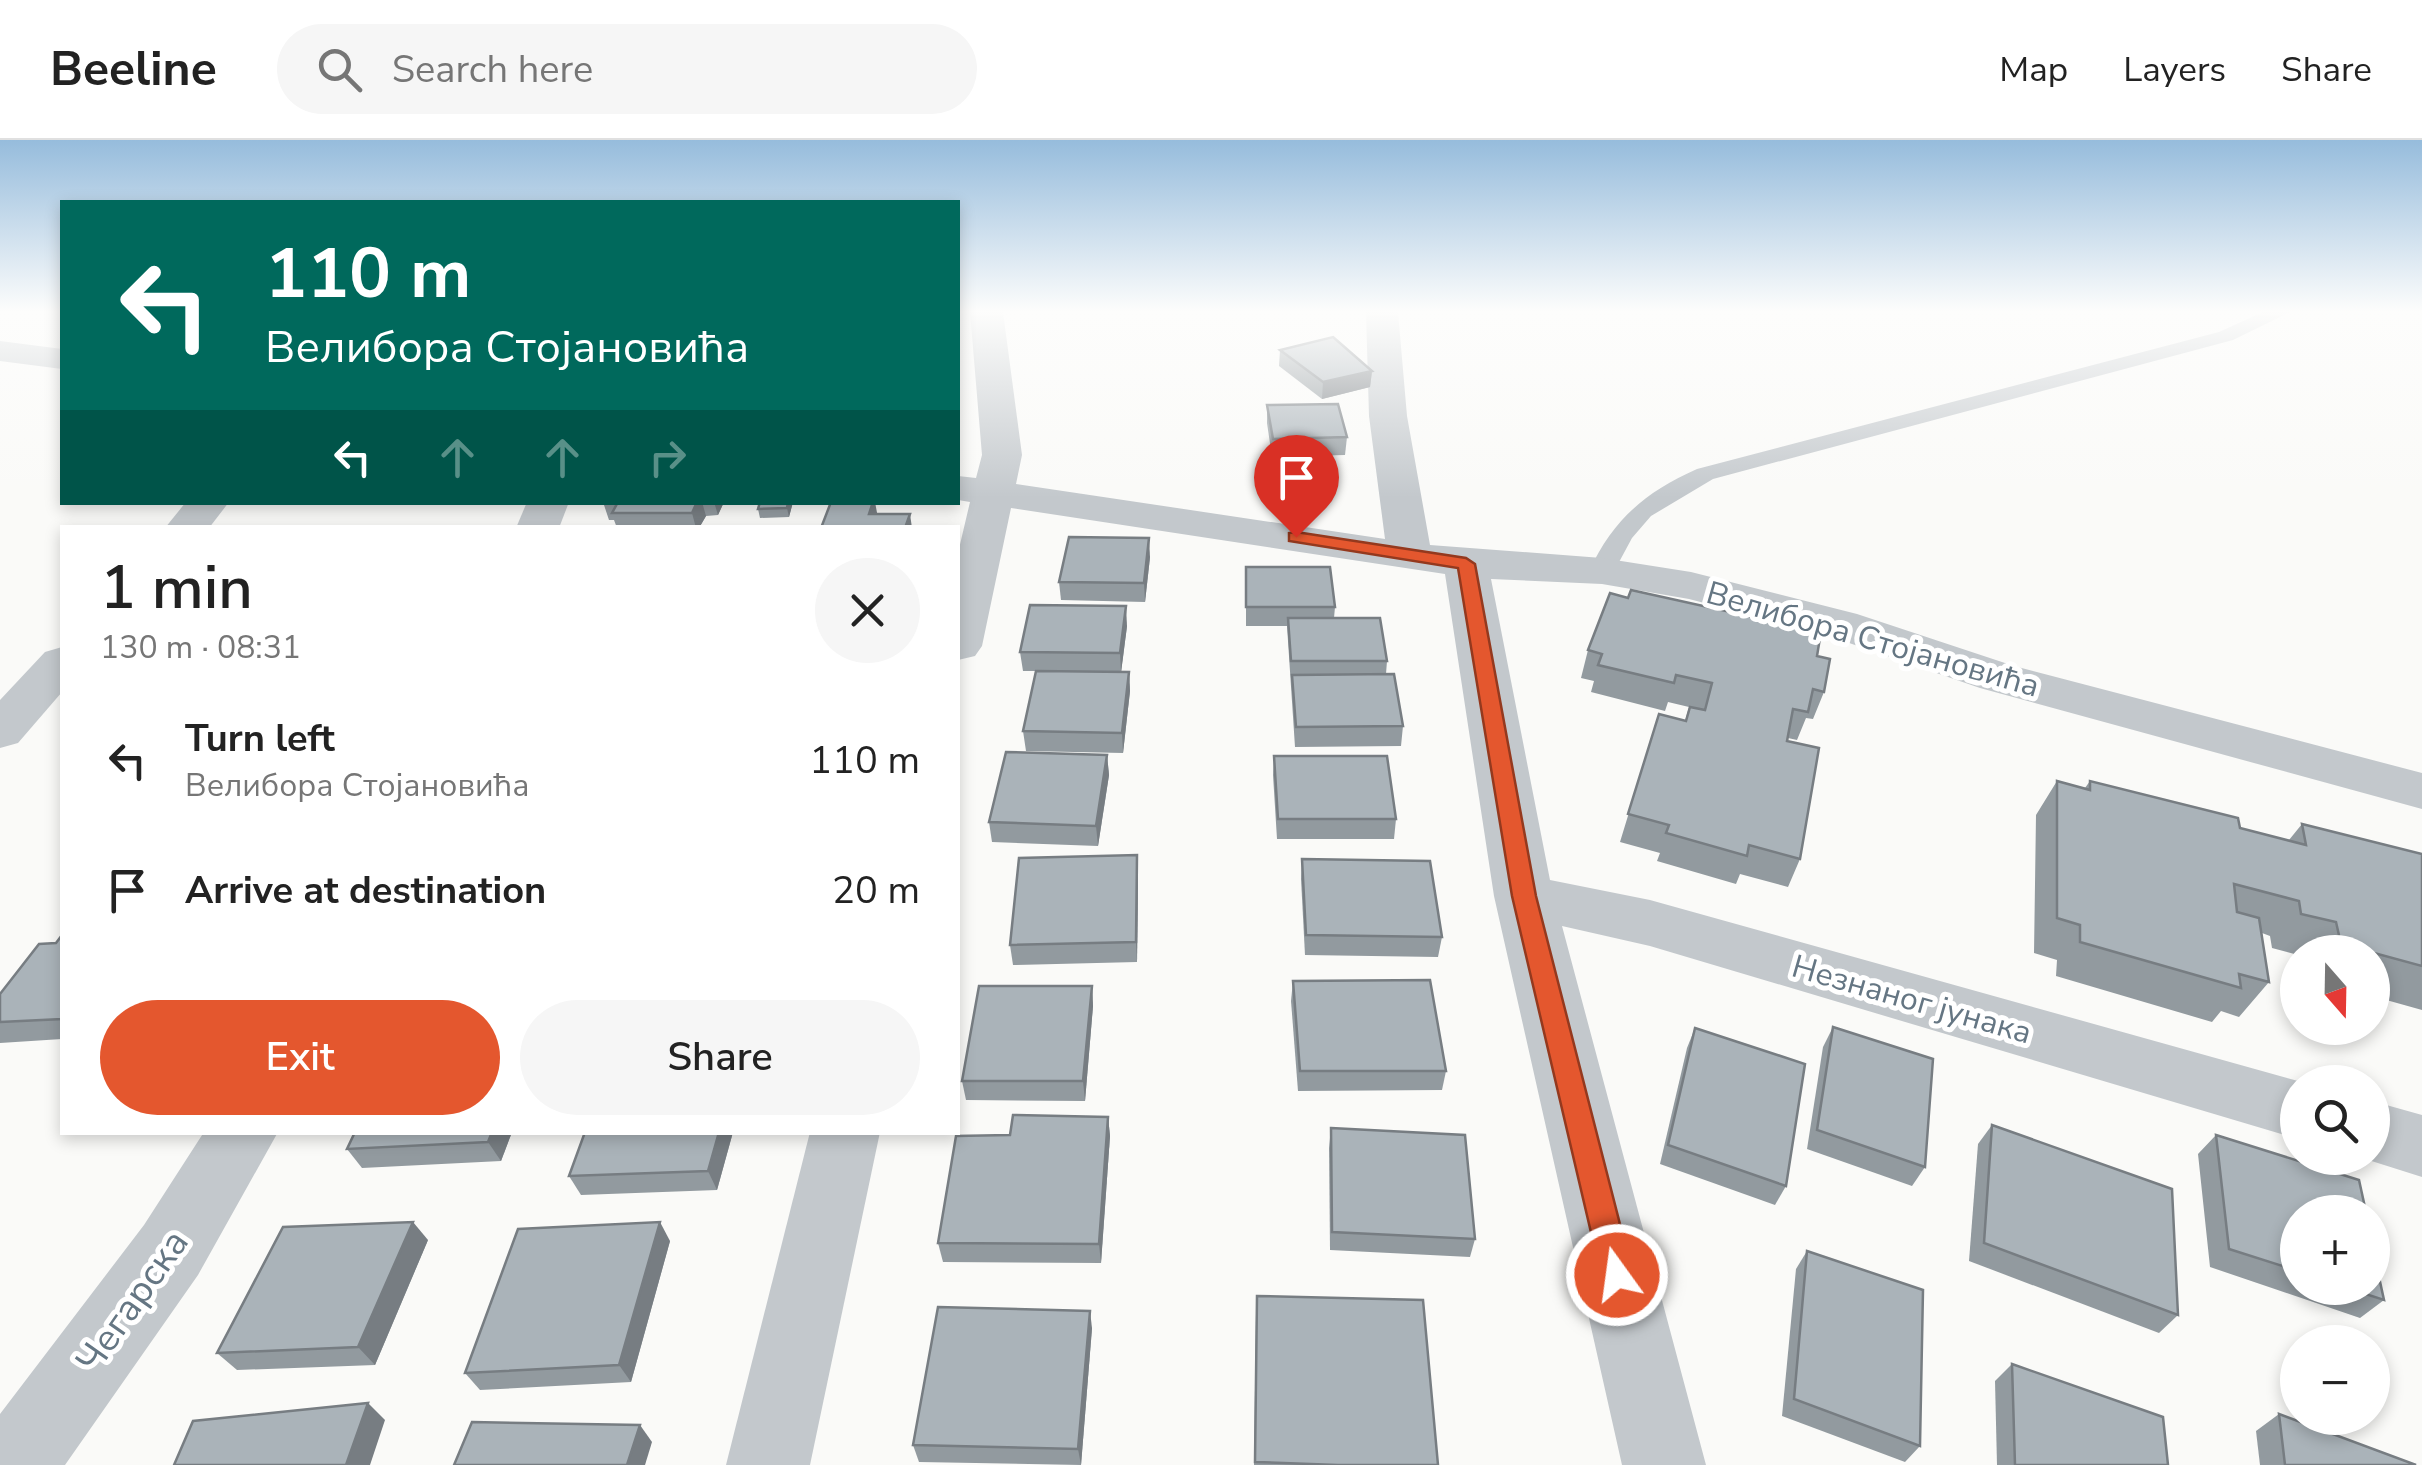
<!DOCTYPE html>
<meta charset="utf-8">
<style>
:root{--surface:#fff;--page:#f6f6f6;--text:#222;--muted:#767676;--line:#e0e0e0;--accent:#e4572e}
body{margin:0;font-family:"Nunito Sans",sans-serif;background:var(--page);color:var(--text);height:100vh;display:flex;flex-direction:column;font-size:38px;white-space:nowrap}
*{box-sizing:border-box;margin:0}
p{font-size:32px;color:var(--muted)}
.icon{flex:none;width:55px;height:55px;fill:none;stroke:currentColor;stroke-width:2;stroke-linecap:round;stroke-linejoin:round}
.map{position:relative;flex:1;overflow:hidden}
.sheet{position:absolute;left:60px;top:385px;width:900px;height:610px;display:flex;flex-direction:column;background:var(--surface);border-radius:0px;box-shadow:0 5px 15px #0003}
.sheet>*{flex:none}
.top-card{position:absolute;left:60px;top:60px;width:900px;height:305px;border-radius:0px;box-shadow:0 5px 15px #0003;background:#00695c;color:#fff;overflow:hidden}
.needle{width:65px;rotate:160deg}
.tools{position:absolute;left:2280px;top:795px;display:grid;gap:20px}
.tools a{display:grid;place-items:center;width:110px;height:110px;border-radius:50%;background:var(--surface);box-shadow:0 5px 15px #0003;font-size:50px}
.pin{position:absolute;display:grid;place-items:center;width:85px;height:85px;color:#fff;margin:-102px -42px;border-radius:50% 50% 50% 0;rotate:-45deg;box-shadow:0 0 10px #0007}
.pin .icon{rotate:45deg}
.me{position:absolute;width:110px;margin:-55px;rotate:346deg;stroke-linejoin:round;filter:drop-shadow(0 0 8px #0008)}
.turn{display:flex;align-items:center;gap:35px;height:210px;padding:0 40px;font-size:45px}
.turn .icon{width:130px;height:130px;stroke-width:2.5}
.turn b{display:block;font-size:70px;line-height:85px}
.lanes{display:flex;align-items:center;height:95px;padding:0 40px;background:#0003;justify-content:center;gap:50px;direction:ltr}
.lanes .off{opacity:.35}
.round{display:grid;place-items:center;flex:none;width:105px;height:105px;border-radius:52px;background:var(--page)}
.summary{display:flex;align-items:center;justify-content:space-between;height:170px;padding:0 40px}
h1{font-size:60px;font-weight:600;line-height:75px}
.action{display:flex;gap:20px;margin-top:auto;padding:20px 40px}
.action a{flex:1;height:115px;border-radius:60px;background:var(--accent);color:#fff;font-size:40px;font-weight:600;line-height:115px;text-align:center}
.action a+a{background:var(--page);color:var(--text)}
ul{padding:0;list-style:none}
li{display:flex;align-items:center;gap:30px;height:130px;padding:0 40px}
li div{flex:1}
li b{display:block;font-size:38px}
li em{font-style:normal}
header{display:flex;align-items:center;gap:60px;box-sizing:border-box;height:140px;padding:0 50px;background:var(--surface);border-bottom:2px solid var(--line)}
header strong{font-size:48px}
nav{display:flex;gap:55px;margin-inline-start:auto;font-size:35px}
.search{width:700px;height:90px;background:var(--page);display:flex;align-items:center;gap:25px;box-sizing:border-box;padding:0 35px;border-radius:55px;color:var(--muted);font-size:38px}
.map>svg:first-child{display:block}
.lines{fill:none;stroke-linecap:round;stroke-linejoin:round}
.lane{fill:#c3c8cc;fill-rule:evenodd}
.street{fill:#c3c8cc;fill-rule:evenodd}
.wall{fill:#929a9f}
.shaded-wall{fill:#777d82}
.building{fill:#aab3b9;stroke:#777d82;stroke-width:2.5}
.route{fill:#e4572e;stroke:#94391e;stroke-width:2.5}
.labels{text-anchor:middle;stroke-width:10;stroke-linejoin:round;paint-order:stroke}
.street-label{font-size:32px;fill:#657683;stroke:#fff}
.near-street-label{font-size:38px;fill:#657683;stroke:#fff}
</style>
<header>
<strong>Beeline</strong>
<div class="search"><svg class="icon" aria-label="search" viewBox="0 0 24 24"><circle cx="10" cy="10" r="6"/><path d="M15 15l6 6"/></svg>Search here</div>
<nav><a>Map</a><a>Layers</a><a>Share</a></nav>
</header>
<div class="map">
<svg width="2422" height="1325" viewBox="0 0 2422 1325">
<rect width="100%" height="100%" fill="#fafaf8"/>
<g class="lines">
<path class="lane" d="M 2263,172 L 2290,172 L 2233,200 L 1713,339 L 1651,376 L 1632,398 L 1611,437 L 1602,439 L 1589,431 C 1613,380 1645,352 1697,329 L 2219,192 Z"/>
<g class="street">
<polygon points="970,172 1003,172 1022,315 1016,344 1385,399 1369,276 1366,172 1398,172 1407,276 1430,405 1602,418 1691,432 1857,474 2014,526 2422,633 2422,669 1980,548 1823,494 1689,459 1602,444 1491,439 1550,740 1650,760 2298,941 2303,942 2298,942 2298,999 1650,806 1562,786 1706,1325 1622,1325 1494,756 1445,434 1011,368 982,506 975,516 958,520 958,413 970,362 958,360 958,336 976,338 982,315"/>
<polygon points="0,201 62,209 62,229 0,221"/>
<polygon points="186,362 229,362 209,388 165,388"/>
<polygon points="527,362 569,362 559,388 516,388"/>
<polygon points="62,507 62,552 18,603 0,608 0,560 45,512"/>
<polygon points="2372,961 2422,975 2422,1037 2362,1018 2372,1018"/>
<polygon points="204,992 278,992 198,1135 65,1325 0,1325 0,1274 144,1085"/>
<polygon points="810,992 880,992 810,1325 726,1325"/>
</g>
</g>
<g class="wall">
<polygon points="1280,210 1372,231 1370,247 1322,259 1279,226"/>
<polygon points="1267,265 1347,297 1345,315 1272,317 1267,283"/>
<polygon points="603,362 724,362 718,375 706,376 699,388 617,388 614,380 609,380"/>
<polygon points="760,362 793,362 789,377 760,378 758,369"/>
<polygon points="1150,417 1145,462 1061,460 1059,442"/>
<polygon points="1246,427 1335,467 1334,478 1387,521 1386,534 1403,586 1401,606 1295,607 1287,486 1246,486"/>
<polygon points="1127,486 1121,532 1129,532 1130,551 1123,613 1026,611 1023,591 1036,531 1023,531 1020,512"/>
<polygon points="1588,510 1817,516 1824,552 1813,579 1806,578 1797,600 1788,598 1800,719 1788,747 1740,734 1736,744 1657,721 1660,713 1620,702 1659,574 1685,581 1689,567 1668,562 1665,571 1591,552 1594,541 1581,538"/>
<polygon points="1107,615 1109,635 1098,706 992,702 989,682"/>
<polygon points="1274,616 1396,679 1394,699 1277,699 1273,635"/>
<polygon points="2057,641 2085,648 2090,641 2240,688 2289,700 2302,684 2422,714 2422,870 2372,856 2372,812 2298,812 2298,815 2272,808 2270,796 2262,793 2269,842 2239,877 2221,871 2212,882 2056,836 2057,820 2034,813 2036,675"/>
<polygon points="1302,719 1442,797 1438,817 1305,815 1301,739"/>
<polygon points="1138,735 1137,822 1013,825 1010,805"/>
<polygon points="62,795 62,899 0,903 0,854 56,803"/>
<polygon points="1293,841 1446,931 1442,950 1298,951 1291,861"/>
<polygon points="1092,846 1093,866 1085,961 966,960 962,941"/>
<polygon points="1833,887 1925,1027 1912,1046 1807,1009 1823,907"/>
<polygon points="1695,888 1786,1046 1775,1065 1660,1024 1687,908"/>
<polygon points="1108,977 1110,996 1101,1123 943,1122 938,1103 1010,995"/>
<polygon points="1992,985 2178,1175 2159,1193 1969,1121 1978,1004"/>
<polygon points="1331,988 1475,1099 1470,1117 1330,1110 1329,1008"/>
<polygon points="355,992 512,992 501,1021 362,1028 347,1009"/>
<polygon points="585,992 733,992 717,1050 581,1055 569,1036"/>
<polygon points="2216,995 2298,1072 2298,1148 2372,1148 2384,1160 2360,1178 2210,1127 2198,1014"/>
<polygon points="428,1100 375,1225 237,1230 217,1213"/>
<polygon points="670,1101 631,1242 480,1250 465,1233"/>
<polygon points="1807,1111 1920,1306 1905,1322 1782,1276 1796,1129"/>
<polygon points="1256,1174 1438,1325 1254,1325"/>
<polygon points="1092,1188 1081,1325 919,1322 913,1305"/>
<polygon points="2012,1224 2168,1325 1997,1325 1995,1241"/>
<polygon points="2279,1274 2416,1325 2260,1325 2256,1291"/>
</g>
<g class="shaded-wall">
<polygon points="1372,231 1370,247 1322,259 1323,242"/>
<polygon points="697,362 702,362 706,376 699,388 696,388 692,373"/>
<polygon points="714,362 724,362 718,375"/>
<polygon points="788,362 793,362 789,377 787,368"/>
<polygon points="873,362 875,362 878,378 869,374"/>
<polygon points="910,374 912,388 905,388"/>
<polygon points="1149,398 1150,417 1145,462 1144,443"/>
<polygon points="1126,466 1127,486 1121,533 1120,513"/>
<polygon points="1129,532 1130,551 1123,613 1122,593"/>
<polygon points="1107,615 1109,635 1098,706 1096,686"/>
<polygon points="1137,715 1138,735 1137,822 1136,802"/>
<polygon points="1092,846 1093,866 1085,961 1083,941"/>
<polygon points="1108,977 1110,996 1101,1123 1099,1104"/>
<polygon points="492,992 512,992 501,1021 488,1002"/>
<polygon points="719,992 733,992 717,1050 708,1031"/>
<polygon points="413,1082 428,1100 375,1225 358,1207"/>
<polygon points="660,1082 670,1101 631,1242 619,1225"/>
<polygon points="1090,1171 1092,1188 1081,1325 1078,1309"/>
<polygon points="368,1263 385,1280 370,1325 346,1325"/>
<polygon points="640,1285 652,1302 645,1325 627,1325"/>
</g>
<g class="building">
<polygon points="1333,197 1372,231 1323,242 1280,210"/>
<polygon points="1338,264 1347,297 1273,299 1267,265"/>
<polygon points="618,362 697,362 692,373 612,373"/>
<polygon points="760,362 788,362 787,368 758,369"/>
<polygon points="831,362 873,362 869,374 910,374 905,388 821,388"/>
<polygon points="1069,397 1149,398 1144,443 1059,442"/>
<polygon points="1246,427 1330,427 1335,467 1246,467"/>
<polygon points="1631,450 1821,492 1817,516 1830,519 1824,552 1813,549 1808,572 1793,569 1787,601 1819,608 1800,719 1749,705 1747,716 1666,693 1669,685 1628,674 1659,574 1686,581 1690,567 1705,570 1712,543 1676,535 1674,543 1598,525 1602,514 1588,510 1610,453 1628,458"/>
<polygon points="1030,465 1126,466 1120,513 1020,512"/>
<polygon points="1288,478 1380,478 1387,521 1291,521"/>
<polygon points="1036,531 1129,532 1122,593 1023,591"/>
<polygon points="1394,534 1403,586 1296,587 1292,535"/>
<polygon points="1006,612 1107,615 1096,686 989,682"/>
<polygon points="1274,616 1387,616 1396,679 1278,679"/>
<polygon points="2057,641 2090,650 2090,641 2238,678 2240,688 2306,705 2302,684 2422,714 2422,826 2341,804 2336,782 2301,774 2299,761 2234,744 2237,772 2259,778 2269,842 2239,834 2241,848 2080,802 2080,785 2057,778"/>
<polygon points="1137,715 1136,802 1010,805 1019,718"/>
<polygon points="1302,719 1430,721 1442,797 1306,795"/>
<polygon points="62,795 62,879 0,882 0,854 39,804 56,803"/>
<polygon points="1430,840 1446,931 1300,931 1293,841"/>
<polygon points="979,846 1092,846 1083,941 962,941"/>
<polygon points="1833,887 1933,919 1925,1027 1817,990"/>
<polygon points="1695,888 1805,924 1786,1046 1668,1005"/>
<polygon points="1013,975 1108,977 1099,1104 938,1103 956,996 1010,995"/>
<polygon points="1992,985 2172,1049 2178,1175 1984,1103"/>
<polygon points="1331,988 1465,995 1475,1099 1332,1092"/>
<polygon points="355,992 492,992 488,1002 347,1009"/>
<polygon points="585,992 719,992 708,1031 569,1036"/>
<polygon points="2216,995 2359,1040 2366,1072 2298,1072 2298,1131 2229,1109"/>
<polygon points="413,1082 358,1207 217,1213 283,1087"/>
<polygon points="660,1082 619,1225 465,1233 518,1089"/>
<polygon points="2372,1105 2384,1160 2347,1148 2372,1148"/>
<polygon points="1807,1111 1923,1150 1920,1306 1794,1259"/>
<polygon points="1257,1156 1423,1160 1438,1325 1338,1325 1255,1322"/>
<polygon points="938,1167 1090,1171 1078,1309 913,1305"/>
<polygon points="2012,1224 2163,1277 2168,1325 2015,1325"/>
<polygon points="368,1263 346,1325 174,1325 193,1281"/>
<polygon points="2279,1274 2416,1325 2285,1325"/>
<polygon points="472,1282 640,1285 627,1325 454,1325"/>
</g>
<linearGradient id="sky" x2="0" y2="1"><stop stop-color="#96bcdc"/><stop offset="0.48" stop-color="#fdfdfc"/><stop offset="1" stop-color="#fdfdfc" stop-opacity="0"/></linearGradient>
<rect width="2422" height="358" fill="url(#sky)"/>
<polygon class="route" points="1296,392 1466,418 1475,424 1536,756 1633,1135 1628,1146 1617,1150 1606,1146 1601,1135 1512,756 1458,428 1289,401 1289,393"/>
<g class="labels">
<g class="street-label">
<text transform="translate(1873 499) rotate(16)" y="11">Велибора Стојановића</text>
<text transform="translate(1912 859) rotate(16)" y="11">Незнаног јунака</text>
</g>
<g class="near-street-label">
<text transform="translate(132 1161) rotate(-55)" y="13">Чегарска</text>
</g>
</g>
</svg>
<div class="tools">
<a><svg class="needle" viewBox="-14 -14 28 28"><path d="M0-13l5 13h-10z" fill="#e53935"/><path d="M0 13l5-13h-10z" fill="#767676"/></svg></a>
<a><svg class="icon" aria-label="search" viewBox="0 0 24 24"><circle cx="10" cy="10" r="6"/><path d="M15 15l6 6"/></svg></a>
<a>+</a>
<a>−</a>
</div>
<div class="pin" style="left:1296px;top:397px;background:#d93025"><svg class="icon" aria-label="arrive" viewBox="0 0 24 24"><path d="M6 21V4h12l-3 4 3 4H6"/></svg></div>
<svg class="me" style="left:1617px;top:1135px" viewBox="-20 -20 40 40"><circle r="17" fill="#e4572e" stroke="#fff" stroke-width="3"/><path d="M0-11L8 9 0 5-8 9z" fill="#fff"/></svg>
<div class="top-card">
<div class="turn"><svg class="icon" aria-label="left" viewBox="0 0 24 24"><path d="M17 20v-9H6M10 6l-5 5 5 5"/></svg><div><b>110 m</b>Велибора Стојановића</div></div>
<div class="lanes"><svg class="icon" aria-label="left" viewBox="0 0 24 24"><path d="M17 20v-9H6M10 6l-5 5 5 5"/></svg><svg class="icon off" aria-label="ahead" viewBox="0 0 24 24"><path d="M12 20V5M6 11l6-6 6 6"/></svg><svg class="icon off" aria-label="ahead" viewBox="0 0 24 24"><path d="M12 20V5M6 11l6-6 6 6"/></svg><svg class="icon off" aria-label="right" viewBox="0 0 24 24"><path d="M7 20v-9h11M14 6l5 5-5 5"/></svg></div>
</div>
<section class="sheet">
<div class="summary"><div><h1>1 min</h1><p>130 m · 08:31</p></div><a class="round"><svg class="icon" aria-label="close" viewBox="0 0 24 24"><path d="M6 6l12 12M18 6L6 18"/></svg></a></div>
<ul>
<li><svg class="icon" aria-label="left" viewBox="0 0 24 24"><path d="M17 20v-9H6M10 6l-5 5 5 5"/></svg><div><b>Turn left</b><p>Велибора Стојановића</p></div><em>110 m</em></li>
<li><svg class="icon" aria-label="arrive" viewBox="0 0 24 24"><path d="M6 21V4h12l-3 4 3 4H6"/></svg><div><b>Arrive at destination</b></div><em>20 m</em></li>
</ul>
<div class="action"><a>Exit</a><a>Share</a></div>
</section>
</div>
